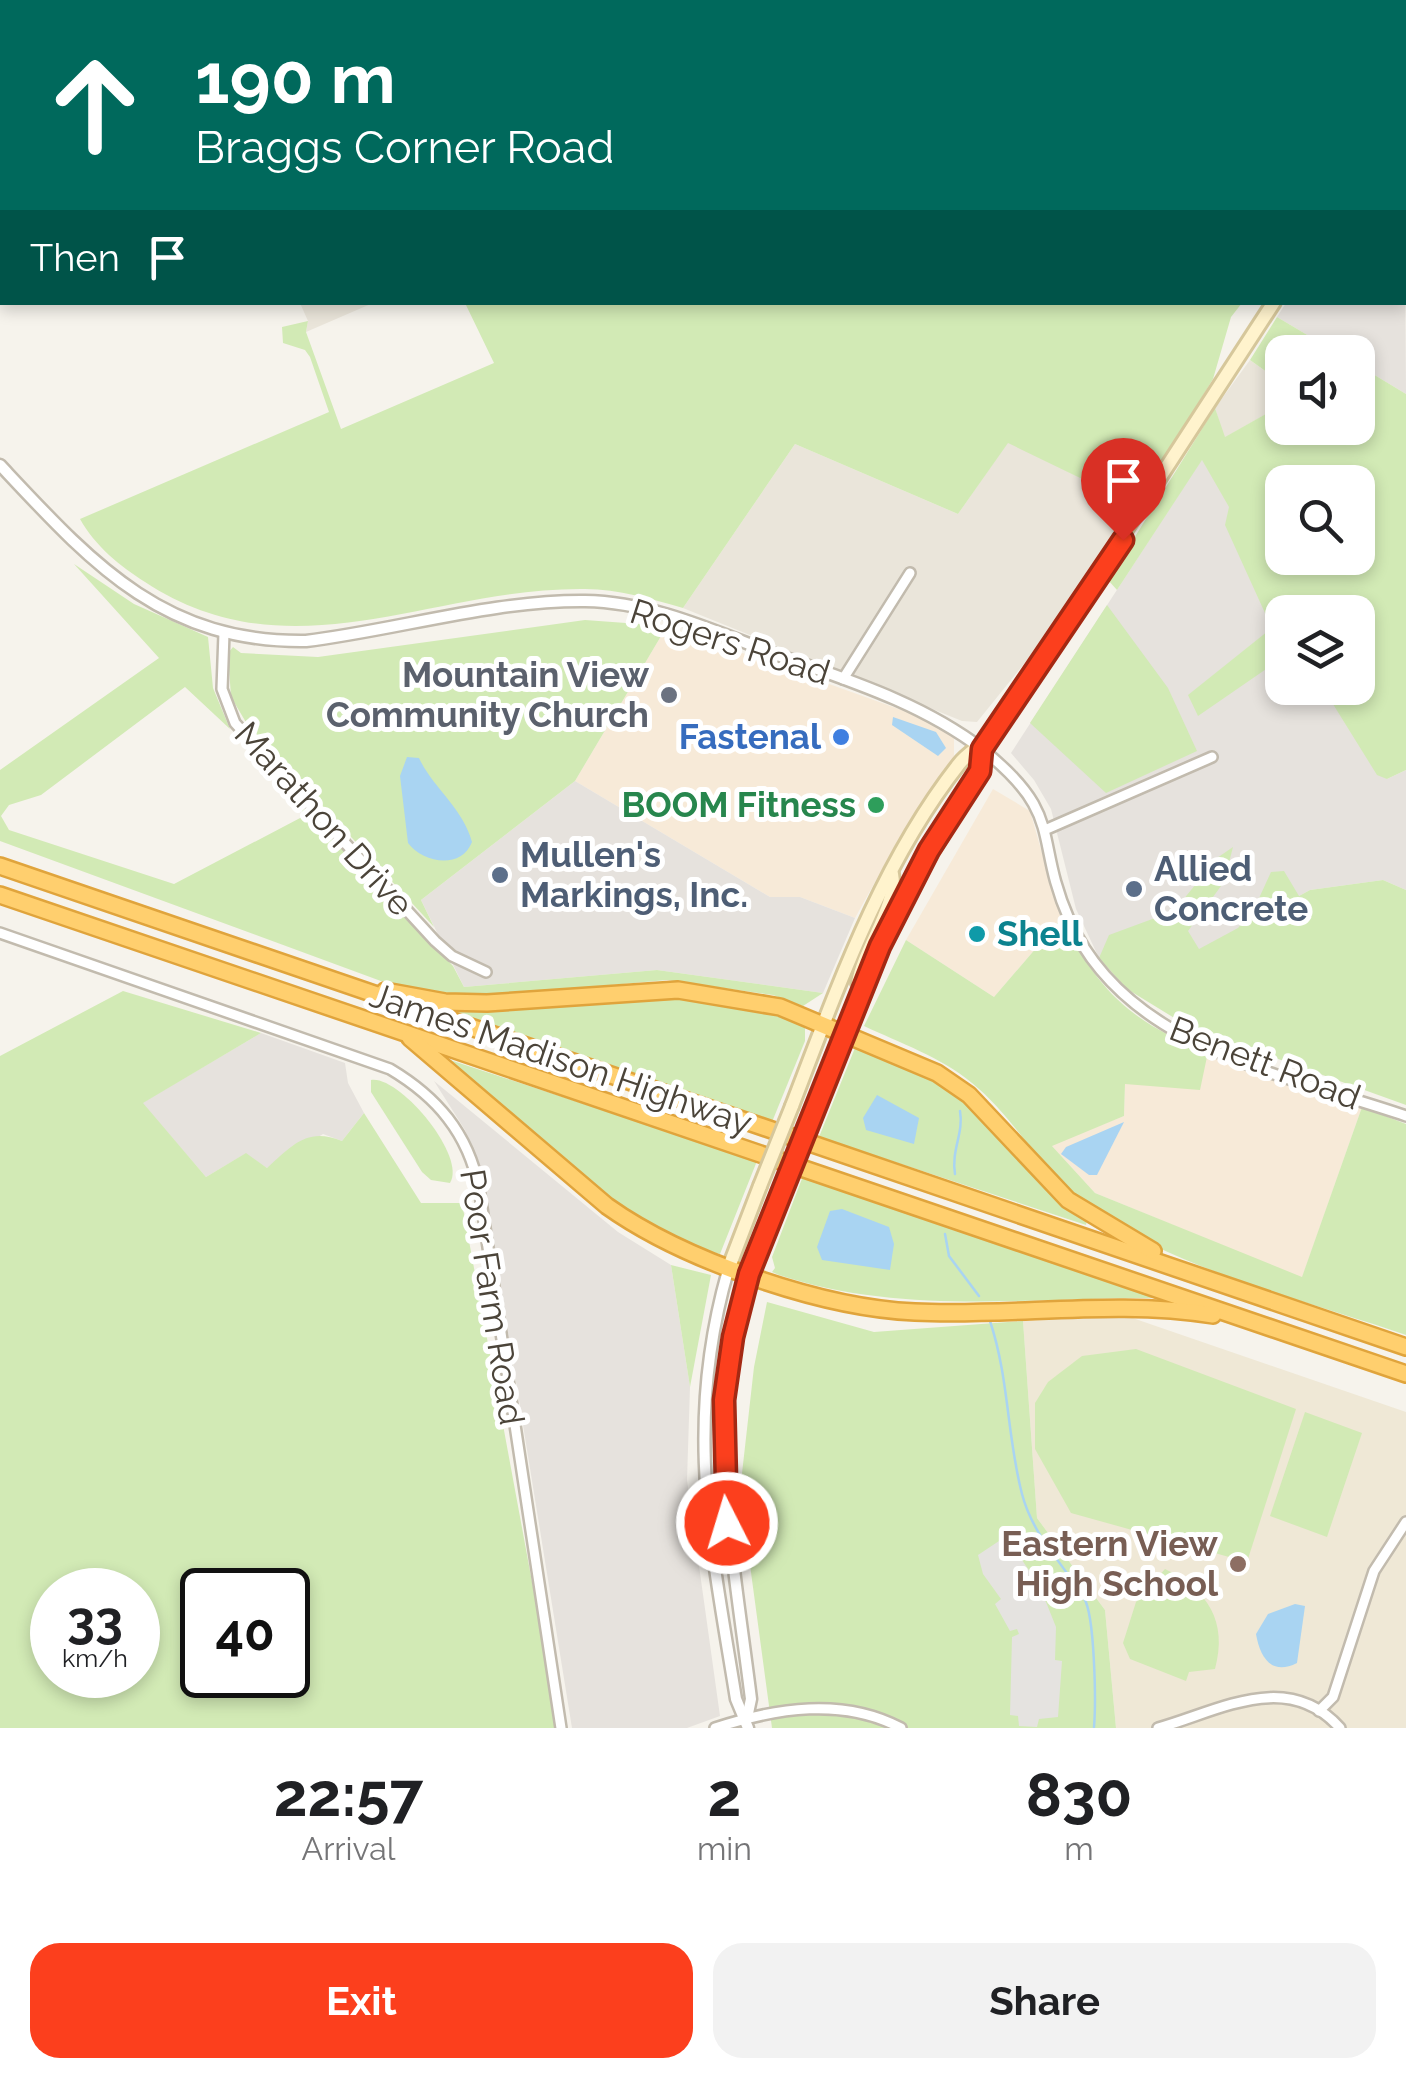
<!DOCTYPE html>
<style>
:root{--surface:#fff;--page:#f2f2f2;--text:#202124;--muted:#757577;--accent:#fc3f1d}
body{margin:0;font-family:Raleway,sans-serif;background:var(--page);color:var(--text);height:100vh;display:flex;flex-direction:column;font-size:38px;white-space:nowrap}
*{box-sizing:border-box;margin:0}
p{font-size:32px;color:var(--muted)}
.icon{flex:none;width:55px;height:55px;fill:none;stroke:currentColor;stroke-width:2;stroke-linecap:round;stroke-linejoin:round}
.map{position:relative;height:1728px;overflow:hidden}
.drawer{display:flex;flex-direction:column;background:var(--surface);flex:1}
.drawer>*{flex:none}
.banner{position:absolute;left:0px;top:0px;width:1408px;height:305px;box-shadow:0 5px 15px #0003;background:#00695c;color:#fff;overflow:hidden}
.fabs{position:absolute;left:1265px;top:335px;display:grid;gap:20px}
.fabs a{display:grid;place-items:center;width:110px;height:110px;border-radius:20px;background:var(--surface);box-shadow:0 5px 15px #0003;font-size:50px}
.speed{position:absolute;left:30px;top:1568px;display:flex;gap:20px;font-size:50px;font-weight:700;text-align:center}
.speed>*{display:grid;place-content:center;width:130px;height:130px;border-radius:50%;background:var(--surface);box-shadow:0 5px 15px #0003;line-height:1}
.speed small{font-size:25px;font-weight:400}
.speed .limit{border:5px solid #111;border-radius:15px;background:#fff;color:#111}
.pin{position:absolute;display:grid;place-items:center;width:85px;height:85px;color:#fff;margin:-102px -42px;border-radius:50% 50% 50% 0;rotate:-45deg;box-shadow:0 0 10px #0007}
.pin .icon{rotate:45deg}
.me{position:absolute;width:110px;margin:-55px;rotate:355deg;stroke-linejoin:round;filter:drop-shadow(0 0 8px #0008)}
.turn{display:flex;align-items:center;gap:35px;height:210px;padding:0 30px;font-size:45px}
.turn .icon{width:130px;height:130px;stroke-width:2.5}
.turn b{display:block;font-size:70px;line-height:85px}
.then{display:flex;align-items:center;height:95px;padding:0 30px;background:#0003;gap:20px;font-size:38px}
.eta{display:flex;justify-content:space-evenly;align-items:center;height:170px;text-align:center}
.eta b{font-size:60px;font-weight:700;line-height:70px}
.action{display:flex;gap:20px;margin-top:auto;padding:20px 30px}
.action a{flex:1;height:115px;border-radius:30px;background:var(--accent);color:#fff;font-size:40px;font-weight:700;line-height:115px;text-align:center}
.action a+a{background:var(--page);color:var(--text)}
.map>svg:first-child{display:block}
.residential{fill:#eae5da}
.commercial{fill:#f7ead8}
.industrial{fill:#e6e2dd}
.education{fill:#efe8d6}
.green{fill:#d2eab5;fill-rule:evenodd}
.parking{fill:#e5e3e0}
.water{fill:#a9d4f2}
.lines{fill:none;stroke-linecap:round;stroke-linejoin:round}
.stream{stroke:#a9d4f2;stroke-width:2.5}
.minor-casing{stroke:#c2bbae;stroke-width:14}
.tertiary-casing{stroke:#c2bbae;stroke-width:15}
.secondary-casing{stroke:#d6c79b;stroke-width:18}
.motorway-casing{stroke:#e0a43c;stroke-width:20}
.minor{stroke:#fff;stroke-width:9}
.tertiary{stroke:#fff;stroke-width:10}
.secondary{stroke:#fff3cd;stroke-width:12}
.motorway{stroke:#ffcf6e;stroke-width:15}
.secondary-bridge-casing{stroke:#d6c79b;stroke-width:18;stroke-linecap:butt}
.secondary-bridge{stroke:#fff3cd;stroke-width:12}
.route-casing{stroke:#a42913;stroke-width:25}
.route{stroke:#fc3f1d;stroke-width:18}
.worship-dot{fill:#6b7280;stroke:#fff;stroke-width:4}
.shop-dot{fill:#3f7fe0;stroke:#fff;stroke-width:4}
.leisure-dot{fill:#2e9e5b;stroke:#fff;stroke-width:4}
.service-dot{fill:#5c6f8a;stroke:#fff;stroke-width:4}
.culture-dot{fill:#0f9aa8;stroke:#fff;stroke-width:4}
.education-dot{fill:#8d6e63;stroke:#fff;stroke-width:4}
.labels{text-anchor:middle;stroke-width:10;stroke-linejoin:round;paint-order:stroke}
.street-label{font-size:35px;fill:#4b4439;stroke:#fff}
.worship-label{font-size:35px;font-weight:bold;fill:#5b616d;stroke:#fff;text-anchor:end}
.shop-label{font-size:35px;font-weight:bold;fill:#366cbe;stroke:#fff;text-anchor:end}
.leisure-label{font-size:35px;font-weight:bold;fill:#27864d;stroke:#fff;text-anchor:end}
.service-label{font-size:35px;font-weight:bold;fill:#4e5e75;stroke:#fff;text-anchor:start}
.culture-label{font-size:35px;font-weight:bold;fill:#0d838f;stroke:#fff;text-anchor:start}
.education-label{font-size:35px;font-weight:bold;fill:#785e54;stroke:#fff;text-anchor:end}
</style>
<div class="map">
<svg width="1406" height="1728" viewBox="0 0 1406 1728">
<rect width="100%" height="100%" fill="#f6f3ec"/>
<g class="residential">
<polygon points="300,303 373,303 306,332 308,321"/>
<polygon points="1250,360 1282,383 1282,405 1224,438 1215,408"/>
<polygon points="1008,442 1136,505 1073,603 977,722 962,721 683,608 795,444 958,514"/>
</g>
<g class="commercial">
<polygon points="667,626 924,718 954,737 954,757 895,846 855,918 800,897 770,897 575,781"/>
<polygon points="993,789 1030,811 1061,919 994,997 906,940"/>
<polygon points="1208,1052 1362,1107 1302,1278 1095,1193 1051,1145 1124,1116 1125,1084"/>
</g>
<g class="industrial">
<polygon points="1405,255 1406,394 1358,365 1358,352 1336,352 1277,317 1286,303 1405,302"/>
<polygon points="1202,459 1291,612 1282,612 1282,688 1334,688 1387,779 1406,770 1406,890 1383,880 1310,890 1127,989 1099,958 1076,909 1051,809 1034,780 1011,753"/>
<polygon points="575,781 770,897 800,897 855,918 823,993 657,970 464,987 421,900"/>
<polygon points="261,1033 345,1063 348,1083 364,1113 342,1141 323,1134 267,1168 245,1154 206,1177 142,1103"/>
<polygon points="434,1081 618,1232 671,1265 690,1387 687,1480 720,1716 687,1728 572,1728 485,1190 465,1130"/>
</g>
<polygon class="education" points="1118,1313 1406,1412 1406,1728 1116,1728 1105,1610 1037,1518 1023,1321"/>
<g class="green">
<polygon points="533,0 1094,0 1096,2 532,2"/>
<polygon points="1147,0 1406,0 1406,97 1405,2"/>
<path d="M 465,303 L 1242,303 L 1231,317 L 1213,379 L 1136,505 L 1008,443 L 958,514 L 795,444 L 683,608 C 651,599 619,589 585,589 C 431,587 291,678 145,582 C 120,566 95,546 80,519 L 329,412 L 310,357 L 305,350 L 283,343 L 282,327 L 308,321 L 306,332 L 341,429 L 494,363 Z"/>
<polygon points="1277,317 1336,352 1282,352 1282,395 1282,383 1250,360"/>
<path d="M 1358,365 L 1406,394 L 1406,770 L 1387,779 L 1377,775 L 1323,688 L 1358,688 L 1358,612 L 1282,612 L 1282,658 L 1198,716 L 1188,695 L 1268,631 L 1270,624 L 1225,525 L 1229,507 L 1202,460 L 1117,590 L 1108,580 L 1215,408 L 1225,437 L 1282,405 L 1282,428 L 1358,428 ZM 1282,482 L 1358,482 L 1358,558 L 1282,558 Z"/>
<polygon points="74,564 134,604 208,637 213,688 230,729 185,687 41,795 9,805 1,816 9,830 174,884 302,817 302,806 453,966 464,987 657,970 823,993 803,1006 773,995 667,980 476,997 389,984 0,841 0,770 159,658"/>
<polygon points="1107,605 1168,688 1197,751 1106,793 1030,723"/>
<polygon points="585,620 667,626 575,781 421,900 434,927 247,724 231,697 228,653 233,647 241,653 318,657"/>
<polygon points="1233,847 1224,882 1188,931 1199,949 1238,928 1254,909 1271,872 1284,871 1299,896 1310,890 1383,880 1406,890 1406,1105 1189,1027 1127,989 1099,958 1109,935 1174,911 1217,858"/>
<path d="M 1061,919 C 1099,991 1131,1023 1208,1052 L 1200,1090 L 1125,1084 L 1124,1116 L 1052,1146 L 1095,1193 L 1302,1277 L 1362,1107 L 1406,1124 L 1406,1335 C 1305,1300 1181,1271 1093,1211 C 1044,1178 1018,1120 972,1083 C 941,1057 900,1043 864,1026 L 906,940 L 994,997 Z"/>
<path d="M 123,991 L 261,1033 L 143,1103 L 206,1177 L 246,1153 L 267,1168 C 293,1145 307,1127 342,1141 L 364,1113 L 421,1203 L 462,1203 L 559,1728 L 0,1728 L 0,1056 ZM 52,1590 L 138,1590 L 138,1675 L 52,1675 ZM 202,1590 L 288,1590 L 288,1675 L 202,1675 Z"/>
<polygon points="687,996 782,1013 805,1024 805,1041 772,1122 436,1007"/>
<path d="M 857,1043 C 902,1060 950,1081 983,1117 C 1017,1153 1044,1194 1087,1220 L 1086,1225 L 819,1137 Z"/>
<path d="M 450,1060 L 757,1161 L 720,1254 C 629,1233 522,1121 450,1060 Z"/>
<path d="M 371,1080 C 399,1075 467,1156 450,1183 L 431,1180 L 422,1172 L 371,1092 Z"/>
<path d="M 803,1176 L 1160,1298 C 1032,1297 903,1316 779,1275 L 772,1272 L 775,1268 L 772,1257 Z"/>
<polygon points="671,1265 711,1275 690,1387"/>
<polygon points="767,1302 874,1332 1023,1321 1037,1518 1105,1610 1116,1728 772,1728 740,1491 754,1367"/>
<polygon points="1136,1349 1296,1409 1247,1562 1071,1513 1035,1449 1035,1403 1048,1382 1082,1356"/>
<polygon points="1305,1412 1362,1433 1327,1537 1270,1516"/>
<path d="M 1165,1569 C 1208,1590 1228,1622 1215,1669 L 1189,1672 L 1186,1681 L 1130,1659 L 1123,1643 L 1136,1602 Z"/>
</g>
<polygon class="parking" points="999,1541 1005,1548 1011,1544 1039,1585 1034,1589 1046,1602 1056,1627 1055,1660 1062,1661 1058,1717 1039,1719 1037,1727 1019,1726 1018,1716 1010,1715 1012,1637 1019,1634 1017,1629 1010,1631 995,1604 1001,1599 983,1574 978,1555"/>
<g class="water">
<polygon points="893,717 936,732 946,748 938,756 892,725"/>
<path d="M 407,757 L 419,758 C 433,788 463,808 472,842 C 461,870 423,863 408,843 L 400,776 Z"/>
<polygon points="877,1095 919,1118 914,1144 866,1130 863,1118"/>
<polygon points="1124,1122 1097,1175 1089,1175 1061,1154 1066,1147"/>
<polygon points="842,1209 889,1227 894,1244 890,1270 822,1260 817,1247 830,1211"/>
<path d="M 1295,1604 L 1305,1606 L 1297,1663 C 1272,1676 1260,1658 1256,1634 L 1268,1614 Z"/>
</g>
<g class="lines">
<g class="stream">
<path d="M 955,1174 C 951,1150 964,1133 960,1111"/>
<polyline points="945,1234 949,1256 979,1296"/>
<path d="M 990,1321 C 1009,1378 1007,1437 1022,1494 C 1033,1536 1062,1562 1084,1598 C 1095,1616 1096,1703 1094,1727"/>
</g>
<g class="minor-casing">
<g id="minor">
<polyline points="1138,0 1139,2"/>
<polyline points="224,633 222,689 235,723 435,941 452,956 486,972"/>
<polyline points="843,679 910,573"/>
<path d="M 982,749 C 1066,816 1033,837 1069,919 C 1125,1048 1286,1075 1406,1116"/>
<polyline points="1047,829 1212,757"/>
<path d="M 0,933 L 390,1069 C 437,1097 468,1133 479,1188 L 561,1728"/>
<polyline points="1319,1711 1333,1697 1374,1571 1406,1522"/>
<path d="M 715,1728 C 776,1708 843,1697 901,1728"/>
<path d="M 1158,1728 C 1219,1711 1287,1669 1340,1728"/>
</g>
</g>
<g class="tertiary-casing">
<g id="tertiary">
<path d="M 0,465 C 91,562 162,643 306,641 C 396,630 494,600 585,601 C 652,602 714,631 775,654 C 847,680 920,702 982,749"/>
<path d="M 729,1267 C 683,1423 711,1544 736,1699 L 748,1728"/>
<path d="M 747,1718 L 751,1699 C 732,1546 705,1426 749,1274"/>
</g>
</g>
<g class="secondary-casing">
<g id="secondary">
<polyline points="1405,114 1406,112"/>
<path d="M 858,983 C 863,950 899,903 892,874"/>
<path d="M 792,1106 C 837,989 881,863 959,764 C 970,750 984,746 997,728 L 1274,302"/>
<path d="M 811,1113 C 838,1048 861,982 893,919 C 914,876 977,789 982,749"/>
<polyline points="729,1267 760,1186"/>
<polyline points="749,1274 780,1193"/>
</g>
</g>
<g class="motorway-casing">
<g id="motorway">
<polyline points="0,866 1406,1347"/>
<polyline points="0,895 1406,1374"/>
<polyline points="385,991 445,1002 487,1003 678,990 780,1007 937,1073 969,1095 1068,1200 1153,1251"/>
<path d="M 410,1038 L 607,1206 C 683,1260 821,1308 915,1312 C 1014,1317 1114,1299 1213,1315"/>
</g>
</g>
<use href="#minor" class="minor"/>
<use href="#tertiary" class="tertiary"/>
<use href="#secondary" class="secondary"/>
<use href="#motorway" class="motorway"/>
<g class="secondary-bridge-casing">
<g id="secondary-bridge">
<polyline points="760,1186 792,1106"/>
<polyline points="780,1193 811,1113"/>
</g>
</g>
<use href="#secondary-bridge" class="secondary-bridge"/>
</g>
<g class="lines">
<g class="route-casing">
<polyline id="route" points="727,1523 724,1400 733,1337 749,1274 880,946 929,850 980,771 982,749 1123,540"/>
</g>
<use href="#route" class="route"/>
</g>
<circle class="worship-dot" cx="669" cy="695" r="10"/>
<circle class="shop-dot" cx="841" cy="737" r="10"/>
<circle class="leisure-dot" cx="876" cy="805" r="10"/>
<g class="service-dot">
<circle cx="500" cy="875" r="10"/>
<circle cx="1134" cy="889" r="10"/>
</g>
<circle class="culture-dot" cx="977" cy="934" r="10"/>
<circle class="education-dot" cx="1238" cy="1564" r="10"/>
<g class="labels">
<g class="street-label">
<text transform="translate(730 642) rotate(18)" y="12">Rogers Road</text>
<text transform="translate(324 819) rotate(48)" y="12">Marathon Drive</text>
<text transform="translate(561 1059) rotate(19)" y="12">James Madison Highway</text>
<text transform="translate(1265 1063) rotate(21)" y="12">Benett Road</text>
<text transform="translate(492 1297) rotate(81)" y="12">Poor Farm Road</text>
</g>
<g class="worship-label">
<text x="649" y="687">Mountain View<tspan x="649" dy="40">Community Church</tspan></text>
</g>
<g class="shop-label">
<text x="821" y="749">Fastenal</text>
</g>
<g class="leisure-label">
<text x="856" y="817">BOOM Fitness</text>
</g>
<g class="service-label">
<text x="520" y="867">Mullen's<tspan x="520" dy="40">Markings, Inc.</tspan></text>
<text x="1154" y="881">Allied<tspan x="1154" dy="40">Concrete</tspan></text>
</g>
<g class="culture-label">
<text x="997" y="946">Shell</text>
</g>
<g class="education-label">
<text x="1218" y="1556">Eastern View<tspan x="1218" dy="40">High School</tspan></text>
</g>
</g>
</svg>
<div class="fabs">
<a><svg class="icon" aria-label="sound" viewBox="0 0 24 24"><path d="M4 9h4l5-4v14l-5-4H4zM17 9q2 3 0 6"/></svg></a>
<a><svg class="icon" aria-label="search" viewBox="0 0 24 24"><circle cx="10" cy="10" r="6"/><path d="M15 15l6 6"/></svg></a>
<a><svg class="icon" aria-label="layers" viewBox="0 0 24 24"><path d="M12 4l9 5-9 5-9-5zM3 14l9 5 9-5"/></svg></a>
</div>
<div class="speed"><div>33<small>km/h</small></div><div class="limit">40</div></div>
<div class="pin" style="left:1123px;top:540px;background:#d93025"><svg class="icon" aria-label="arrive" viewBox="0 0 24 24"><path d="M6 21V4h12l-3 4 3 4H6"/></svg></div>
<svg class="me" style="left:727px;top:1523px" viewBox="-20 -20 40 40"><circle r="17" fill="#fc3f1d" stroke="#fff" stroke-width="3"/><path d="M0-11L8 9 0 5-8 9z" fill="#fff"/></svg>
<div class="banner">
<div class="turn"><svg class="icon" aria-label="ahead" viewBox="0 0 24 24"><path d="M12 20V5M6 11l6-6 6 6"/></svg><div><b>190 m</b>Braggs Corner Road</div></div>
<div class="then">Then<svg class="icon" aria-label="arrive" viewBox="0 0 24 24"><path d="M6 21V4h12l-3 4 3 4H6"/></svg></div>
</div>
</div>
<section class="drawer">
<div class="eta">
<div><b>22:57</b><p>Arrival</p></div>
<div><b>2</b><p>min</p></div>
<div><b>830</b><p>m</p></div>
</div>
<div class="action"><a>Exit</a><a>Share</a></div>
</section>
